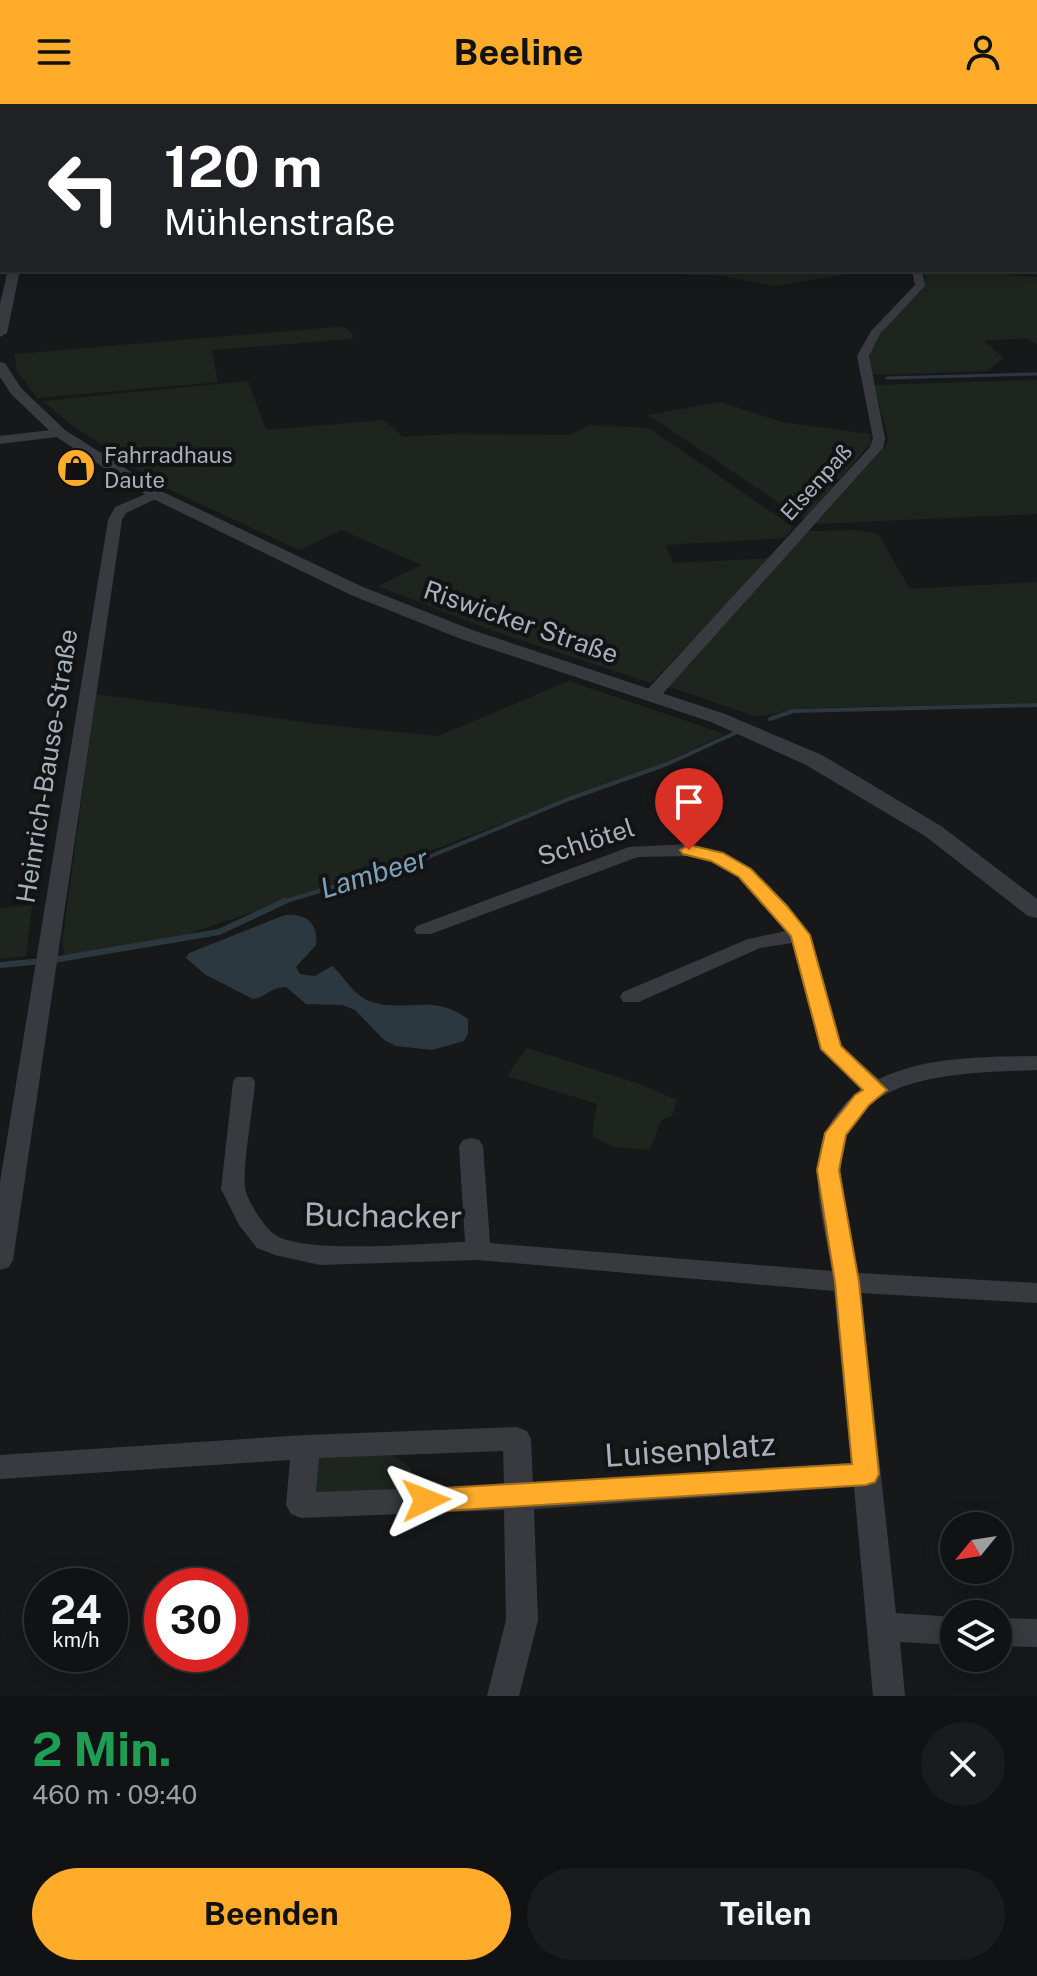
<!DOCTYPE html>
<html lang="de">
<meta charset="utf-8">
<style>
:root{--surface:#111214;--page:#1a1b1d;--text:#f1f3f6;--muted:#9c9ea0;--line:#303234;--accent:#ffac2a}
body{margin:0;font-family:"Public Sans",sans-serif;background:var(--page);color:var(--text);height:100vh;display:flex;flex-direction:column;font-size:30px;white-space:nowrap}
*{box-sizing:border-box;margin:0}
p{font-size:26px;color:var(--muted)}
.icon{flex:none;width:44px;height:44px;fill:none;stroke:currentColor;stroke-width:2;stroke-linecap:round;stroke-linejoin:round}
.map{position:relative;height:1592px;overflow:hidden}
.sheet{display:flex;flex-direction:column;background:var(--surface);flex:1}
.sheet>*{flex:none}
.banner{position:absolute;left:0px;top:0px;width:1038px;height:168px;box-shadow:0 4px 20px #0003,0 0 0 2px var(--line);background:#202124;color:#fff;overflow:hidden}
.needle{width:52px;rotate:240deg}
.buttons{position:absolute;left:940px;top:1408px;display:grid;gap:16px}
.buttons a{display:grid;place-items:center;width:72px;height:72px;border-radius:50%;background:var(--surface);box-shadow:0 4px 20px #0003,0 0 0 2px var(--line);font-size:40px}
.speed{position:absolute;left:24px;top:1464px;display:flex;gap:16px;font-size:40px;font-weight:700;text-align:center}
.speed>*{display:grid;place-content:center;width:104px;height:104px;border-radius:50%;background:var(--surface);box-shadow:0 4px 20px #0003,0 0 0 2px var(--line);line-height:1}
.speed small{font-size:20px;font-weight:400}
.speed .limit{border:12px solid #d22;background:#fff;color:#111}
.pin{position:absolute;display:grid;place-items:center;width:68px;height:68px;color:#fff;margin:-82px -34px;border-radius:50% 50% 50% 0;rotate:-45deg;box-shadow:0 0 8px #0007}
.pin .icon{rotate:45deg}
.me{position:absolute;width:88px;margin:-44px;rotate:88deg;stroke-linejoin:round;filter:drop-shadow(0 0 6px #0008)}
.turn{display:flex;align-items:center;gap:28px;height:168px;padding:0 32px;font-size:36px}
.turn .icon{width:104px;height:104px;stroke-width:2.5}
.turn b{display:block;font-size:56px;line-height:68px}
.round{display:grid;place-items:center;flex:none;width:84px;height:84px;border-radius:42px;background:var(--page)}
.headline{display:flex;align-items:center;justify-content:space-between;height:136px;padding:0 32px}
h1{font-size:48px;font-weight:700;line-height:60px;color:#1e9e55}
.cta{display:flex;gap:16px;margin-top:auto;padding:16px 32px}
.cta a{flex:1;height:92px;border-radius:48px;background:var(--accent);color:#111;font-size:32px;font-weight:700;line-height:92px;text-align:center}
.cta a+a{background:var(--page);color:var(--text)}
header{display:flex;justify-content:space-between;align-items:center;height:104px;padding:0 32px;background:var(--accent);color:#111;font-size:36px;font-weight:700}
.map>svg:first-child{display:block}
.green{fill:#1d251e}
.water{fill:#2c383f}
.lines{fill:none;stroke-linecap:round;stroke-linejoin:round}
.stream-far3{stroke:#2c383f;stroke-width:2}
.stream-far2{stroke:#2c383f;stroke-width:3}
.stream-far1{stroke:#2c383f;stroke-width:4}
.stream{stroke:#2c383f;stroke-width:6}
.minor{fill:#383a3f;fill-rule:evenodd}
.tertiary{fill:#383a3f;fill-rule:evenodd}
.route{fill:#ffac2a;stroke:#a6701b;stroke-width:2}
.labels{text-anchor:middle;stroke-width:8;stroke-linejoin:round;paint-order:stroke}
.far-poi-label{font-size:22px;fill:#a9afbb;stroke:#121315;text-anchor:start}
.far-street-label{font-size:22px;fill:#a9afbb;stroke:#121315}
.street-label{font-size:26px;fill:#a9afbb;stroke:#121315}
.water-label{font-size:28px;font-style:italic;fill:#7da0b8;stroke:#121315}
.near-street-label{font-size:32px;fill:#a9afbb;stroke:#121315}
</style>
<header><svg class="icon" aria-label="menu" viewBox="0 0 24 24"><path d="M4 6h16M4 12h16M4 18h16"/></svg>Beeline<svg class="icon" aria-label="person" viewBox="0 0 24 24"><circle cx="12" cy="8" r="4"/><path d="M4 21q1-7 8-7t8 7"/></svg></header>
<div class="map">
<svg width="1037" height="1592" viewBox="0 0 1037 1592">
<rect width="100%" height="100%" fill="#17181a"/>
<g class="green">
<polygon points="685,166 872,166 775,182 717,171 687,171"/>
<path d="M 921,166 L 962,166 L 1037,173 L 1037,241 L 1026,234 L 984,237 L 1004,254 L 988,267 L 877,271 L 870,269 C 863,233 901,209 923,185 L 925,172 Z"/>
<polygon points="337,223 346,224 354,232 351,235 212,246 218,278 37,294 17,267 14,250"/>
<polygon points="1037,276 1037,410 815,420 889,338 874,281"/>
<polygon points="248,277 266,326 384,316 403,333 447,330 570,331 589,321 649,324 793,423 785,434 666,441 673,459 772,454 651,579 493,527 378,482 421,461 342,426 299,446 168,385 73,322 43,297"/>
<polygon points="720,298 782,318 870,330 870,340 807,413 800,413 648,311"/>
<polygon points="855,426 878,430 910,485 1037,478 1037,599 802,604 756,613 667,582 808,427"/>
<polygon points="569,577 725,630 658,662 400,758 179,833 65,853 62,839 96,590 326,621 438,632"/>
<polygon points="32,801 26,852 0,855 0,804"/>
<polygon points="527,944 640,980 677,996 672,1012 661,1016 650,1046 614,1043 592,1032 597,1000 507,972"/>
<polygon points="390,1349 411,1364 411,1376 401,1389 314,1396 311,1353"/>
</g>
<path class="water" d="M 285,811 C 306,809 319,820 316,841 L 296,863 L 300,870 L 315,872 L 332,862 C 346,874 351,889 369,897 C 403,910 433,888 468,915 L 468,930 L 464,937 L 432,946 L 396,942 L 384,936 L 355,906 L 342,901 L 306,900 L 286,883 C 272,882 267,893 253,895 L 206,871 L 186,854 L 189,849 Z"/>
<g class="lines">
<g class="stream-far3">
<polyline points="709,0 715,2"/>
<polyline points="403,2 427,0"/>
<polyline points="870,2 880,0"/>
</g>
<polyline class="stream-far2" points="887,274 1037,270"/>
<g class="stream-far1">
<polyline points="770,615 793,607 1037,601"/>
<polyline points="279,799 414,759 569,695 667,660 735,629"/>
</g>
<g class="stream">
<polyline points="53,856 219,828 285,797"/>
<polyline points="0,861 43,857"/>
</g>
<g class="minor">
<polygon points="162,0 170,0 172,2 164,2"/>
<polygon points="491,0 500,0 502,2 493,2"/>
<polygon points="0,162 2,166 6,167 0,168"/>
<polygon points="912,166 922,166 925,182 880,230 869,252 885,334 883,344 658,595 646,595 644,591 646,587 870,343 873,334 857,252 871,227 915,181"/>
<polygon points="60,325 66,329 65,332 0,340 0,332"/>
<polygon points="155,386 162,390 160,393 126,409 122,416 13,1156 9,1163 0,1166 0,1078 108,416 115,403"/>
<path d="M 689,740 L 724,749 L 752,765 L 807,827 L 841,942 L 879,975 C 927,952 985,953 1037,952 L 1037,966 C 966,969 841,966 841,1065 C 841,1100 852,1134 858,1169 L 1037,1179 L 1037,1199 L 861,1189 L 896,1509 L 954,1513 L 954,1541 L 900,1538 L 905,1592 L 873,1592 L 854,1383 L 534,1405 L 538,1516 L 519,1592 L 487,1592 L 506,1516 L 504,1406 L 301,1414 L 291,1410 L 286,1401 L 290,1356 L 0,1375 L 0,1351 L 305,1331 L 517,1323 L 527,1327 L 531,1335 L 533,1380 L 851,1359 L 834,1187 L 478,1156 L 320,1161 L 275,1151 L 257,1144 L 239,1121 L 221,1085 L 233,978 L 236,973 L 252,973 L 255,978 C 253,1007 243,1056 245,1083 C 247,1097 263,1121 274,1130 C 301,1151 427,1139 465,1138 L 459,1042 L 463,1036 L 471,1034 L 479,1036 L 483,1042 L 490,1139 L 832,1167 C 820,1096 796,1037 861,985 L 820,945 L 792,839 L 760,844 L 639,898 L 623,898 L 620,893 L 623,888 L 748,835 L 786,827 L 738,773 L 710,757 L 689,752 L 638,753 L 431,830 L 417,830 L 414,826 L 417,822 L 629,743 ZM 503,1347 L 504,1381 L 316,1388 L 319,1354 Z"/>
<polygon points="998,1514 1037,1515 1037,1543 998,1542"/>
</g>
<g class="tertiary">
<polygon points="44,0 57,0 42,2"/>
<polygon points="879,0 896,0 877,2"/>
<polygon points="2,17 2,23 0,24 0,18"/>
<rect x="0" y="118" width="2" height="9"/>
<polygon points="8,166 20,166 7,229 0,233 0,200"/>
<polygon points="0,258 5,259 21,284 65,326 161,387 363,483 475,527 725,610 822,651 941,722 1037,795 1037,814 1028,812 925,732 806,661 711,618 461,535 351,491 149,393 55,332 11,290 0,273"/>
</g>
</g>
<polygon class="route" points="689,741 723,749 751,765 787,802 810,831 841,942 887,986 869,1001 846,1031 839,1066 859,1178 879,1370 875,1378 866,1381 426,1408 416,1404 412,1396 416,1388 426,1385 852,1360 835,1178 817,1066 825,1029 855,991 863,986 821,945 791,832 739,773 711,757 683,750 680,746"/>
<defs>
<g id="shop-disc" transform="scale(2)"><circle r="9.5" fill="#ffac2a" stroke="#121315"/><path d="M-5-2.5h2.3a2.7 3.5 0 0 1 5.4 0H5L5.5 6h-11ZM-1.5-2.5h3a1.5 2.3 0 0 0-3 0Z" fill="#111"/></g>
</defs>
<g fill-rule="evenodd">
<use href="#shop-disc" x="76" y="364"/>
</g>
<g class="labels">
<g class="far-poi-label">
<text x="104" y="359">Fahrradhaus<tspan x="104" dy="25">Daute</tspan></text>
</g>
<g class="far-street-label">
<text transform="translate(816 378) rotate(-48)" y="8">Elsenpaß</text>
</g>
<g class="street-label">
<text transform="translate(521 518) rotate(19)" y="9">Riswicker Straße</text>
<text transform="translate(47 662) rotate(-81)" y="9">Heinrich-Bause-Straße</text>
<text transform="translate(586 738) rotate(-18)" y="9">Schlötel</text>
</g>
<g class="water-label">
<text transform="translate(374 769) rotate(-17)" y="10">Lambeer</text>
</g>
<g class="near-street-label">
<text transform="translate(383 1112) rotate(1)" y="11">Buchacker</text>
<text transform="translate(690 1346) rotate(-4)" y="11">Luisenplatz</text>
</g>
</g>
</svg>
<div class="buttons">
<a><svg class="needle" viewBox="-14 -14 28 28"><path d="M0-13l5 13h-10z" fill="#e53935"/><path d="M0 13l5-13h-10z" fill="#9c9ea0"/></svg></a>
<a><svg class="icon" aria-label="layers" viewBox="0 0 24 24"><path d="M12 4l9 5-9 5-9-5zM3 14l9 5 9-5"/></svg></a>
</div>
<div class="speed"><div>24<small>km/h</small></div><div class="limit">30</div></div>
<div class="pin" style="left:689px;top:746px;background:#d93025"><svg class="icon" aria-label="arrive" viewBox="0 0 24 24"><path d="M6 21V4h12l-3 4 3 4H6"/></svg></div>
<svg class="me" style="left:426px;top:1396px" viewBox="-20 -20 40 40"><path d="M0-17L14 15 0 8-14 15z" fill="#ffac2a" stroke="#fff" stroke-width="4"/></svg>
<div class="banner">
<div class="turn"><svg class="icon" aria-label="left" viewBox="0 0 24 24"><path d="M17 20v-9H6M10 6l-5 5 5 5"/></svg><div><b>120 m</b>Mühlenstraße</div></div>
</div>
</div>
<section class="sheet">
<div class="headline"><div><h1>2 Min.</h1><p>460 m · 09:40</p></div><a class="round"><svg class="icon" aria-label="close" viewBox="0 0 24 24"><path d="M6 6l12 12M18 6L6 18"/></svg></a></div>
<div class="cta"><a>Beenden</a><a>Teilen</a></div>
</section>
